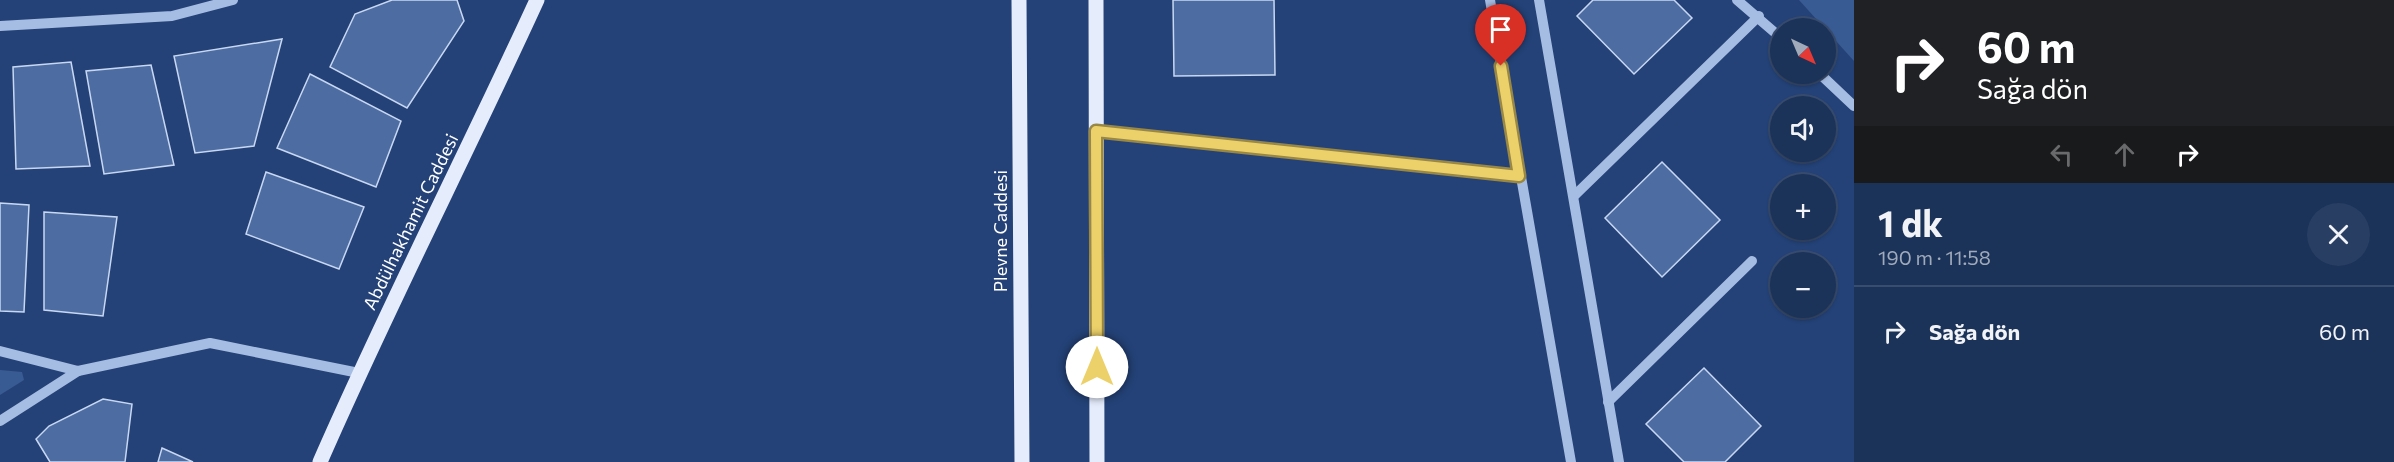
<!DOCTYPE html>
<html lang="tr">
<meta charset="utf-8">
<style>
:root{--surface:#1b3259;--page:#283e62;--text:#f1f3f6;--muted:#a0aaba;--line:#394d6f}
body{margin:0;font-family:Commissioner,sans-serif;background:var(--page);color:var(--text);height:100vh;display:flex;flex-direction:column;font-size:22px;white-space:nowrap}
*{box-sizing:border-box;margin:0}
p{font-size:20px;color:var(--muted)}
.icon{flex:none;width:33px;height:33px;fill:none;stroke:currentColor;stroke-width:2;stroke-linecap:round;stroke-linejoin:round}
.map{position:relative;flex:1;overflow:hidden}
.sheet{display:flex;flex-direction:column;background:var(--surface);width:540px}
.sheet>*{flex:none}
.banner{background:#202124;color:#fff;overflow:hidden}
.needle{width:39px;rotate:136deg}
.fabs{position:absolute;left:1770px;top:18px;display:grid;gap:12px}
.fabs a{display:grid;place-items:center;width:66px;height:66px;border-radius:50%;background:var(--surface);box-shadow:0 2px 4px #0004,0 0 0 2px var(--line);font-size:30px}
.pin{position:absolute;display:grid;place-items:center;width:51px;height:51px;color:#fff;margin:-62px -26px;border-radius:50% 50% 50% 0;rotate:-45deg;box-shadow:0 0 6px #0007}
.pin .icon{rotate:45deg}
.me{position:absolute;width:66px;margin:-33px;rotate:0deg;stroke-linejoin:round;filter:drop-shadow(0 0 4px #0008)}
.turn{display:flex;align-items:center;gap:21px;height:126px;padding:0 24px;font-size:27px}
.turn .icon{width:78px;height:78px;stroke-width:2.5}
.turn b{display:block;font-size:42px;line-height:51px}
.lanes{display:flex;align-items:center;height:57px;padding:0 24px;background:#0003;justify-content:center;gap:30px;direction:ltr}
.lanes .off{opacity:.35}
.round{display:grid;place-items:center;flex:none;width:63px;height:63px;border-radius:32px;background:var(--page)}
.summary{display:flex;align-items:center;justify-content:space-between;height:102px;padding:0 24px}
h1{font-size:36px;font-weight:700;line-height:45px}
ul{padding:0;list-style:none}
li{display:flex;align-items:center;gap:18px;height:90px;padding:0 24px;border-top:2px solid var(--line)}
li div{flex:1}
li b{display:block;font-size:22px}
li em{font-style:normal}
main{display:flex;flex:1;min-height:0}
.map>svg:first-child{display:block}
.green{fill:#385b94}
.building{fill:#4d6ca1;stroke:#c8d8f3;stroke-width:1.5}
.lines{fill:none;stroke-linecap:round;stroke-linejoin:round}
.minor{stroke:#a6bde3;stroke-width:10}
.major{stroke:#e5ecfc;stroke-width:15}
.route-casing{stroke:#998845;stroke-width:15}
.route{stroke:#ecd16a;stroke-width:10}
.labels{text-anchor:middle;stroke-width:4.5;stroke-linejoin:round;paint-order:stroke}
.street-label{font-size:18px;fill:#fff;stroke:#244277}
</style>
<main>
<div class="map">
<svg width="1854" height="462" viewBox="0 0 1854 462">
<rect width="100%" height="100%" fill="#244277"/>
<g class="green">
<polygon points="1799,0 1854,0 1854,61"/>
<polygon points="0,370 22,372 24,380 0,395"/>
</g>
<g class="building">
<polygon points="392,0 457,0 464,21 407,108 330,67 355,14"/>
<polygon points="1173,0 1274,0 1275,75 1174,76"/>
<polygon points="1593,0 1674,0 1692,18 1634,74 1577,16"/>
<polygon points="282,39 254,146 195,153 174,56"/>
<polygon points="71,62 90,166 16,169 13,67"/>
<polygon points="151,65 174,165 104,174 86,71"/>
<polygon points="310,74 401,121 376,187 277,148"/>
<polygon points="1662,162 1720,220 1662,277 1605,218"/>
<polygon points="266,172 364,207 339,269 246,234"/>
<polygon points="0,203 29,205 24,312 0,311"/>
<polygon points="44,212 117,217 103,316 44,310"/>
<polygon points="1704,368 1761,426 1725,462 1684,462 1646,424"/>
<polygon points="103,399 132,404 125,462 50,462 36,439 49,426"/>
<polygon points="162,448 193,462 158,462"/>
</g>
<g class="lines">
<g class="minor">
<polyline points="1490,0 1571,462"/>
<polyline points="1539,0 1619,462"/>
<polyline points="1737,0 1780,37"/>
<polyline points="0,26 172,16 233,0"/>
<polyline points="1820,74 1854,106"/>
<polyline points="1096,131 1519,176"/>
<polyline points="1575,195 1759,16"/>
<polyline points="0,351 78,371 210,343 359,373"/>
<polyline points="1608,402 1752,261"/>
<polyline points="0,421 78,371"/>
</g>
<g class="major">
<polyline points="1019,0 1022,462"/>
<polyline points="1096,0 1097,462"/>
<path d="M 320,462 C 388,306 466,155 537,0"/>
</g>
</g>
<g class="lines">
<g class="route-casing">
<polyline id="route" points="1097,367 1096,131 1519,176 1501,66"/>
</g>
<use href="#route" class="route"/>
</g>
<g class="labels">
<g class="street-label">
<text transform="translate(411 222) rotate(-64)" y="6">Abdülhakhamit Caddesi</text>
<text transform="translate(1001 231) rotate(-90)" y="6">Plevne Caddesi</text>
</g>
</g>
</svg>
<div class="fabs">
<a><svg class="needle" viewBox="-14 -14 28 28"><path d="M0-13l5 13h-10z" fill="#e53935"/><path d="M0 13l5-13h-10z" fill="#a0aaba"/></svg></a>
<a><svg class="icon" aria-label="sound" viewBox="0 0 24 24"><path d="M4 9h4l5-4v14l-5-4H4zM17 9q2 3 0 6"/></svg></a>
<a>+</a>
<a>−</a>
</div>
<div class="pin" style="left:1501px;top:66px;background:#d93025"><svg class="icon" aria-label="arrive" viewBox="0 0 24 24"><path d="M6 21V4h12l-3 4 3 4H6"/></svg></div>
<svg class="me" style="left:1097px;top:367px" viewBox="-20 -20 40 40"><circle r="19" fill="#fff"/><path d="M0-13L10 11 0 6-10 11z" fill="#ecd16a"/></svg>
</div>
<section class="sheet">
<div class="banner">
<div class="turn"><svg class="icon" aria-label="right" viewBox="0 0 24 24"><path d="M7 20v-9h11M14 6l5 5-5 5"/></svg><div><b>60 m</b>Sağa dön</div></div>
<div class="lanes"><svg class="icon off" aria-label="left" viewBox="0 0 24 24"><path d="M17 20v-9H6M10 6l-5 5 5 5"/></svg><svg class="icon off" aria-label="ahead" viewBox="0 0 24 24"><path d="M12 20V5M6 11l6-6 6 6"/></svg><svg class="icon" aria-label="right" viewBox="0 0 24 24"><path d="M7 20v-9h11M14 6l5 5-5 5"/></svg></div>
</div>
<div class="summary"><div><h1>1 dk</h1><p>190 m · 11:58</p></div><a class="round"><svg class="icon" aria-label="close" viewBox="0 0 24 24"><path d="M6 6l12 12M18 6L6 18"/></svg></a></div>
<ul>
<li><svg class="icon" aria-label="right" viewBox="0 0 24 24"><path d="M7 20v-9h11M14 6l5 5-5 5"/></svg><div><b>Sağa dön</b></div><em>60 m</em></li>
</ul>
</section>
</main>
